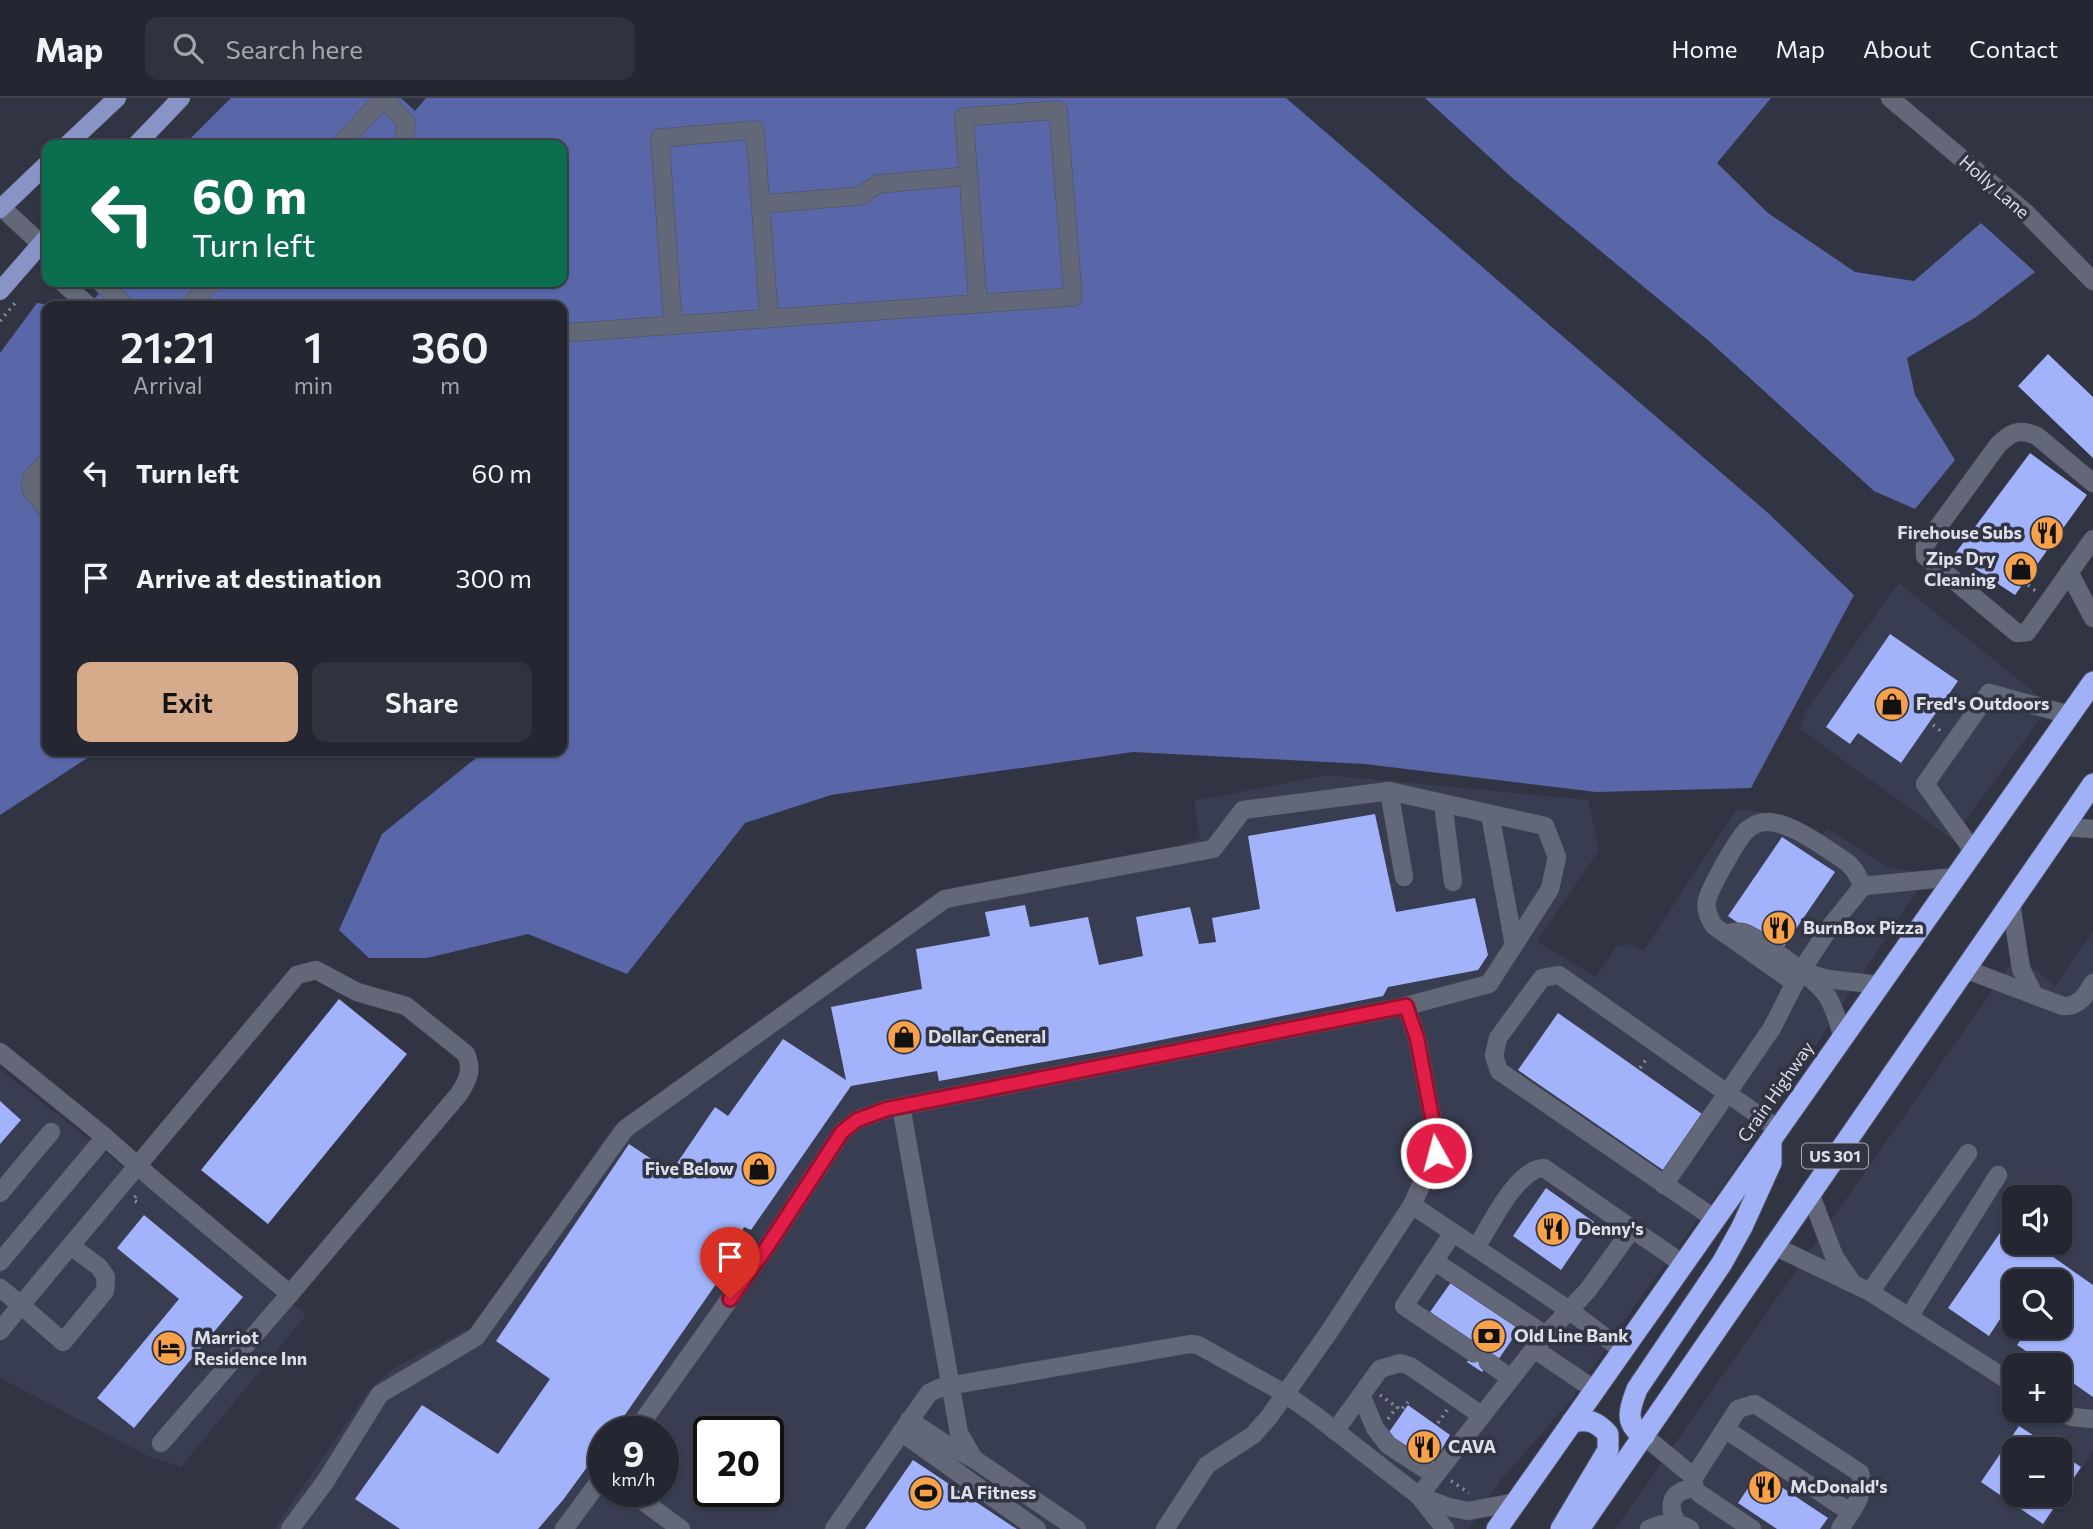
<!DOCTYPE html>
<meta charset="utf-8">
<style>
:root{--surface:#242732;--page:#30333e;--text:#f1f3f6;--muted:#a3a5ac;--line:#41444d;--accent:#d6ab8b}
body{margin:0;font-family:Commissioner,sans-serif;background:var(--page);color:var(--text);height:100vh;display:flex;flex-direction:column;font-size:26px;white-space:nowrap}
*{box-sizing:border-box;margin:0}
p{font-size:23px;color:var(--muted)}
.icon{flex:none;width:38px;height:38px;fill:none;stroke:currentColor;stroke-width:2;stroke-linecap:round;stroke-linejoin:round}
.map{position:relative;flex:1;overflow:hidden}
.sheet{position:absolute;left:42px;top:203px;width:525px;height:455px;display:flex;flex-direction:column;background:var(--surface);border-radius:14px;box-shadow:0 2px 5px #0004,0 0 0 2px var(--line)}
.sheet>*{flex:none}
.guide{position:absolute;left:42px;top:42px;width:525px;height:147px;border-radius:14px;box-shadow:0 2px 5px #0004,0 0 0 2px var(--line);background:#0b6e4f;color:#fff;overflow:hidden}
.controls{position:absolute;left:2002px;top:1087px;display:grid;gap:14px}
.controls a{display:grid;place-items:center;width:70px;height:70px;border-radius:14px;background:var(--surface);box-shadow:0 2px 5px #0004,0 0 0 2px var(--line);font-size:35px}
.speed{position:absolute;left:588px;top:1318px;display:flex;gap:14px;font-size:35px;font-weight:700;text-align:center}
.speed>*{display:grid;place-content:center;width:91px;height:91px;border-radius:50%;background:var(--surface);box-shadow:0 2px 5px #0004,0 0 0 2px var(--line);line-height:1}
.speed small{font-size:18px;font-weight:400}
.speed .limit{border:4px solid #111;border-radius:10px;background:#fff;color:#111}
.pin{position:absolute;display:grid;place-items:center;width:60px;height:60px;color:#fff;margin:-72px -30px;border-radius:50% 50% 50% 0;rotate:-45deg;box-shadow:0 0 7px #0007}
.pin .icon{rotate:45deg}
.me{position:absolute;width:77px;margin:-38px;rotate:353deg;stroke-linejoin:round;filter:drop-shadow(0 0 5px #0008)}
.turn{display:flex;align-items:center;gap:24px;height:147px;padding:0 35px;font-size:32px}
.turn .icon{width:91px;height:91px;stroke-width:2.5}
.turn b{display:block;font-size:49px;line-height:60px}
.eta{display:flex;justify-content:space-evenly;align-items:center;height:119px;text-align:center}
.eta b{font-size:42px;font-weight:600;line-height:49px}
.button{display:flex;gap:14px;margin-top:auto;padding:14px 35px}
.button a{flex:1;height:80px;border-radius:14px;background:var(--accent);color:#111;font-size:28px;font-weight:600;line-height:80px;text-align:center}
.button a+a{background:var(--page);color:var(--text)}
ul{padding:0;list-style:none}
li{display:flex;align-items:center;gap:21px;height:105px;padding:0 35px}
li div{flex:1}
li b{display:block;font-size:26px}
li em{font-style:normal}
header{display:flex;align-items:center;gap:42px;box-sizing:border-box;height:98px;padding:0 35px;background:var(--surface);border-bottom:2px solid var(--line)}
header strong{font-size:33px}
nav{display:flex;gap:38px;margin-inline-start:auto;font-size:24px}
.search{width:490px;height:63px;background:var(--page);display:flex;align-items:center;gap:18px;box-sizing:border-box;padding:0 24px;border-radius:14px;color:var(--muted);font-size:26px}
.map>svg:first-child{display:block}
.built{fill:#383d52;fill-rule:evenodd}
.forest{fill:#5967a9}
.building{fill:#a2b3fb}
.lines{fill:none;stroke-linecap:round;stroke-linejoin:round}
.minor-casing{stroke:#4b4f5b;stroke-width:19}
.major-casing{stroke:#4b4f5b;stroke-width:19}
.highway-casing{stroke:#4b4f5b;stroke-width:23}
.path{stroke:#898c98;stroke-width:3.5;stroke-dasharray:2 5;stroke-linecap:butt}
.minor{stroke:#636878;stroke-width:18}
.major{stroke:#8894c5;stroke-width:18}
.highway{stroke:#a0b1f8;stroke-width:21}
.route-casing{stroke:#92132f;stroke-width:18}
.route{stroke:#e11d48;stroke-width:12}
.labels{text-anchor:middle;stroke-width:7;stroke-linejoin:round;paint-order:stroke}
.shield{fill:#303443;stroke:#a9acb7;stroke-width:2}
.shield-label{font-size:16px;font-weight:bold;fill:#dddfe9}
.street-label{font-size:18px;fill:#dddfe9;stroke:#303443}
.poi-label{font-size:18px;font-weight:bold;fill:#dddfe9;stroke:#303443;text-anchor:start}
</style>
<header>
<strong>Map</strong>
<div class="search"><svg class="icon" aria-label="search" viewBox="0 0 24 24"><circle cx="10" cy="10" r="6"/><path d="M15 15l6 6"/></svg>Search here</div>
<nav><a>Home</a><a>Map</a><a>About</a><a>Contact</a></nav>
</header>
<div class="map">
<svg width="2093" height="1431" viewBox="0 0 2093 1431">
<rect width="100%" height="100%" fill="#303443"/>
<g class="built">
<polygon points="1899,485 2050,607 1952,741 1800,631 1805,614"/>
<path d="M 1327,677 L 1588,702 L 1599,752 L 1537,844 L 1596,879 L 1617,848 L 1628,846 L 1644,852 L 1737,711 L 1782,716 L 1818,738 L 1828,731 L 1888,769 L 1928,776 L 1728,1081 L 1630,1214 L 1572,1301 L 1500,1383 L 1469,1431 L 274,1431 L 367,1295 L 392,1271 L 473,1228 L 613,1029 L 842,862 L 945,791 L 1179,748 L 1200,740 L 1194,703 ZM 604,1334 L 663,1334 L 663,1393 L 604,1393 ZM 709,1334 L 768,1334 L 768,1393 L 709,1393 Z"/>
<path d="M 2093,833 L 2093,1353 L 2043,1431 L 1615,1431 L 2024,847 L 2033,870 L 2055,888 ZM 2014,1099 L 2060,1099 L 2060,1144 L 2014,1144 ZM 2014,1183 L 2060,1183 L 2060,1228 L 2014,1228 ZM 2014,1267 L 2060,1267 L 2060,1312 L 2014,1312 ZM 2014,1351 L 2060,1351 L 2060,1396 L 2014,1396 Z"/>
<polygon points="0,971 204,1132 306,1217 181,1369 148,1358 0,1280"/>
</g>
<g class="forest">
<polygon points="231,0 401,0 415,13 426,0 1286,0 1768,415 1854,497 1751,690 1596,694 1365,666 1133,654 831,697 745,725 627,876 528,836 427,860 369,860 339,832 382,736 476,660 474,653 562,653 562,208 88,208 109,184 562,184 562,47 184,47"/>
<polygon points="1425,0 1771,0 1717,65 1768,115 1855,174 1914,183 1981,125 2035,174 1976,219 1907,260 1915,297 1955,362 1915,411 1874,393 1709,243 1509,77"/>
<polygon points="37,205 59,208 47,208 47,653 98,653 0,717 0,255"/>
</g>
<g class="building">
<polygon points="2048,256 2093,299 2093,360 2018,288"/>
<polygon points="2030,355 2087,397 2015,497 1954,457"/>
<polygon points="1890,536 1958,583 1901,665 1858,635 1850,646 1826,629"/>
<polygon points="1375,716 1396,814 1475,800 1488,857 1478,872 1388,889 1383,898 1110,952 939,983 937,973 851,988 751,1132 744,1129 736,1145 739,1153 620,1324 613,1334 604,1334 604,1346 563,1402 538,1431 400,1431 355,1401 422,1307 498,1356 550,1281 496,1243 629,1046 671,1074 715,1009 728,1018 783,941 846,982 831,909 922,891 916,851 990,838 985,814 1025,807 1030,829 1088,819 1099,867 1143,858 1136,819 1190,809 1199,846 1216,844 1212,820 1260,811 1248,738"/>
<polygon points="1782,739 1835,774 1780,854 1728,818"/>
<polygon points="339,901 407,956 268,1126 201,1072"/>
<polygon points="1558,915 1702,1016 1663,1072 1518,972"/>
<polygon points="0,1003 21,1022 0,1046"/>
<polygon points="1546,1090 1594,1124 1561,1172 1513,1138"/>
<polygon points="144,1117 243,1199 134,1330 97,1300 179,1201 117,1150"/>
<polygon points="2011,1119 2014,1121 2014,1144 2048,1144 2051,1147 2046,1154 2093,1187 2093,1299 2060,1276 2060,1267 2047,1267 2017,1247 2028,1231 2024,1228 2060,1228 2060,1183 2014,1183 2014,1222 2004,1215 1989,1238 1948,1210"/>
<polygon points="1454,1180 1522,1227 1498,1262 1493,1258 1482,1274 1467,1264 1478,1248 1430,1214"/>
<polygon points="1408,1307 1450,1337 1432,1368 1387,1337"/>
<polygon points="2019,1328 2054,1351 2014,1351 2014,1396 2060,1396 2060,1355 2081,1369 2043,1426 1981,1384"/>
<polygon points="913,1362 1012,1428 1017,1431 865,1431"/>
<polygon points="1759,1374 1828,1420 1820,1431 1777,1431 1738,1405"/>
</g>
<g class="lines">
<g class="minor-casing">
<g id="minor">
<polyline points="1890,0 2025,114 2093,183"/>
<polyline points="340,47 384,0 406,25 404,47"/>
<polyline points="761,106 860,98 878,86 968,78"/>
<polyline points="0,108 41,146 47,149"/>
<polyline points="62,184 89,208"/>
<polyline points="100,184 126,208"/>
<polyline points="189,208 212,184"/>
<polyline points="673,227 660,40 755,32 769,218"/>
<polyline points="562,235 1073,199 1058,12 964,19 978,205"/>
<polyline points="47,363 31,381 31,392 47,411"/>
<path d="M 2093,385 L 2037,338 C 2019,330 2011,334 1998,347 L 1925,447 L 1925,458 L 2017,535 L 2027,534 L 2093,441"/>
<polyline points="2069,474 2093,520"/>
<polyline points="1389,693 1404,779"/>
<polyline points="1443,705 1453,784"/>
<polyline points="1490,716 1514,847"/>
<polyline points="2063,729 2093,731"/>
<polyline points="1974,754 1925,686 1989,595 2070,617"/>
<polyline points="2011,805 2021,871 2034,897"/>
<path d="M 1728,835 C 1734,834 1739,833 1745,835 C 1763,843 1817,882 1827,898 C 1835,910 1838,925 1843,939"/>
<path d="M 1965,871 L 2063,908 C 2079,909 2086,897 2093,885"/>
<polyline points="1808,875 1828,881 1879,887"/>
<path d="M 1795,885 L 1714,828 C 1709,820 1705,812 1707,803 C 1709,791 1738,740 1747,732 C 1753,727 1758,724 1766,724 C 1790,723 1827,751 1848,765 L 1855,773 L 1863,788"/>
<polyline points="0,954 105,1039 0,1164"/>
<polyline points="901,1008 959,1335 974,1361 1077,1431"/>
<polyline points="1664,1087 1772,930 1801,873 1830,829 1863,788 1955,779"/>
<polyline points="0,1095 51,1034"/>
<polyline points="1810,1095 1834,1158 1851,1183"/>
<polyline points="1412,1107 1569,1212 1622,1252"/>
<polyline points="1715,1121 1499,973 1494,958 1498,940 1542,880 1559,877 1778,1031"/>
<polyline points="1453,1135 1404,1208 1474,1255"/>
<polyline points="1772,1147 1870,1194 2014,1286"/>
<path d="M 1476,1150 C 1490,1128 1517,1070 1544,1070 L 1683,1166"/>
<polyline points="1434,1163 1545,1237"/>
<path d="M 0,1190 L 21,1207 L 297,877 L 316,872 L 357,894 L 406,908 L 466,956 C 473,972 468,982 459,996 L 290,1196 L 156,1084 L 105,1039"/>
<polyline points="1870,1194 1968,1055"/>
<polyline points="1909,1219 1998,1077"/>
<polyline points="0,1233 21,1207 63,1244 105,1193 106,1179 99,1169 71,1148"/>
<polyline points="1534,1251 1595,1292"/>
<polyline points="1488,1264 1510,1280"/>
<polyline points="1361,1297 1375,1330 1388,1347 1434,1377"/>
<polyline points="2055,1312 2072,1319 2093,1321"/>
<polyline points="909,1322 947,1347 974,1361"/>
<polyline points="1725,1331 1850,1414"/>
<polyline points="1335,1333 1380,1271 1400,1265 1410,1268 1481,1317"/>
<polyline points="635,1334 769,1146 842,1034 857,1022 887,1011 1406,908 1417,940 1436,1041 1436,1055 1412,1107 1329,1234 1269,1319 1253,1337 1207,1367 1165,1431"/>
<polyline points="901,1334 1037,1431"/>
<path d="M 1644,1338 L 1694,1379 L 1738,1311 L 1755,1306 L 1860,1375 C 1867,1396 1851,1414 1840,1431"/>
<polyline points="161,1345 290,1196"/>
<polyline points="1694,1379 1694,1390 1700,1396 1752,1431"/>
<polyline points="629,1393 681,1431"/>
<polyline points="1419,1398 1542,1241 1588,1192 1632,1131"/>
<polyline points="1419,1398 1448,1409 1468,1413 1516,1404"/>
<path d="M 1677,1425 C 1666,1405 1672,1393 1694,1390"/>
<polyline points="290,1431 325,1384 380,1296 476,1239 625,1031 945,801 1213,751 1243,712 1389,693 1545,728 1557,759 1550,791 1489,886 1406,908"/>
<polyline points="564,1431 604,1377"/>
<polyline points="834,1431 929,1295 942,1289 1190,1246 1198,1247 1284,1295 1315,1317 1419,1398 1445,1431"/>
<path d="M 1649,1431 C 1663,1424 1677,1423 1690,1431"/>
</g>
</g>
<g class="major-casing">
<g id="major">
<polyline points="67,47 117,0"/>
<polyline points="136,47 181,0"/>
<polyline points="0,111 47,66"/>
<polyline points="0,193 47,139"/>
</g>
</g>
<g class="highway-casing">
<g id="highway">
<path d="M 1644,1338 C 1623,1325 1630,1310 1637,1291 L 1722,1165 L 1742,1129 L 1771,1065 L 1771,1043"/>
<polyline points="1497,1431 2093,584"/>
<path d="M 1561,1431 L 1608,1352 L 1608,1336 C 1596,1323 1589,1321 1572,1324"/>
<path d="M 1579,1431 C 1749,1182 1921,934 2093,686"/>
</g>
</g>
<g class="path">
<polyline points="0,223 16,204"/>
<polyline points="2028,487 2037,494"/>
<polyline points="1933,627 1942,634"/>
<polyline points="1640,970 1647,960"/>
<polyline points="136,1098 133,1101 139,1106"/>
<polyline points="1380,1297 1401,1312 1408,1304"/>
<polyline points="1388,1321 1397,1309"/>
<polyline points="1438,1325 1447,1312"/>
<polyline points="1451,1383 1469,1395"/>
</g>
<use href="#minor" class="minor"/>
<use href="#major" class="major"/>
<use href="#highway" class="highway"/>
</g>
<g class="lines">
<g class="route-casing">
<polyline id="route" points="730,1201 769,1146 842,1034 857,1022 887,1011 1406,908 1417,940 1436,1041 1436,1055"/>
</g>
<use href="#route" class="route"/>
</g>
<defs>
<g id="restaurant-disc" transform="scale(1.75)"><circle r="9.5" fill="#f7a149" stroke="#303443"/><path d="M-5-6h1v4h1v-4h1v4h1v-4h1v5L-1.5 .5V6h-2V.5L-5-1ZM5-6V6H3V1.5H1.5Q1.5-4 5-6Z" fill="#111"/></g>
<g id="shop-disc" transform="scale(1.75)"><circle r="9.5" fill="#f7a149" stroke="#303443"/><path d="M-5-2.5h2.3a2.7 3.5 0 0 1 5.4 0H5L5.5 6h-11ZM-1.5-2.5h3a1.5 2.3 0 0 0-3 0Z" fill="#111"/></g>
<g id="bank-disc" transform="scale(1.75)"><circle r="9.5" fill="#f7a149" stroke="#303443"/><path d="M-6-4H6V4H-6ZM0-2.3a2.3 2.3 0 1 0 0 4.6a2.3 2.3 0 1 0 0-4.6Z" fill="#111"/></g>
<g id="hotel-disc" transform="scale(1.75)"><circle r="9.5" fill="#f7a149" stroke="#303443"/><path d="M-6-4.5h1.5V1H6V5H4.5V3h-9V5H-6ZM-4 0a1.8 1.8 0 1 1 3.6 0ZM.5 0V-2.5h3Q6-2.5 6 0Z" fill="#111"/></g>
<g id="stadium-disc" transform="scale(1.75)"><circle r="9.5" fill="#f7a149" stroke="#303443"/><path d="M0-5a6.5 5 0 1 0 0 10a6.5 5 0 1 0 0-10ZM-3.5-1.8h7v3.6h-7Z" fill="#111"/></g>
</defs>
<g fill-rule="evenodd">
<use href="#restaurant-disc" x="2047" y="435"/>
<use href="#shop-disc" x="2021" y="471"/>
<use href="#shop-disc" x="1892" y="606"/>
<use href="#restaurant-disc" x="1779" y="830"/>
<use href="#shop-disc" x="904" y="939"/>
<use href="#shop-disc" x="759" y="1071"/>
<use href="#restaurant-disc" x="1553" y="1131"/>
<use href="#bank-disc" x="1489" y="1238"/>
<use href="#hotel-disc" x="169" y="1250"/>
<use href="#restaurant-disc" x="1424" y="1349"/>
<use href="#restaurant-disc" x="1765" y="1389"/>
<use href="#stadium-disc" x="926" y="1395"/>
</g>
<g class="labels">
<rect class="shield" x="1802" y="1045.5" width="66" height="25" rx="5"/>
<g class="shield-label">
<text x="1835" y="1064">US 301</text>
</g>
<g class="street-label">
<text transform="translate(1994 89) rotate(41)" y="6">Holly Lane</text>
<text transform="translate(1776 994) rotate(-55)" y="6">Crain Highway</text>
</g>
<g class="poi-label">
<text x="2022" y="441" text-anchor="end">Firehouse Subs</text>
<text x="1996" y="467" text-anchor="end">Zips Dry<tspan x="1996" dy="21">Cleaning</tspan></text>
<text x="1916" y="612">Fred's Outdoors</text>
<text x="1803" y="836">BurnBox Pizza</text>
<text x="928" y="945">Dollar General</text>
<text x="734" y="1077" text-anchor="end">Five Below</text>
<text x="1578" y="1137">Denny's</text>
<text x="1514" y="1244">Old Line Bank</text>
<text x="194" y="1246">Marriot<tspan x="194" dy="21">Residence Inn</tspan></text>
<text x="1448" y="1355">CAVA</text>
<text x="1790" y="1395">McDonald's</text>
<text x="950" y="1401">LA Fitness</text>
</g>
</g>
</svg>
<div class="controls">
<a><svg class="icon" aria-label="sound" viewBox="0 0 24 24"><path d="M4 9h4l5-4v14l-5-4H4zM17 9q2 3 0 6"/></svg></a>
<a><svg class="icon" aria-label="search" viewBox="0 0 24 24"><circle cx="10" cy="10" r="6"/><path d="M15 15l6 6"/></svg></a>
<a>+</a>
<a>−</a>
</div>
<div class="speed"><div>9<small>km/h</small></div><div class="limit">20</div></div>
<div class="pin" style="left:730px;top:1201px;background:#d93025"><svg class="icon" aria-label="arrive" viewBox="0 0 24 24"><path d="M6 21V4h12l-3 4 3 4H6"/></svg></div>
<svg class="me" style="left:1436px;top:1055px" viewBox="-20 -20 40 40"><circle r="17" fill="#e11d48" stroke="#fff" stroke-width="3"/><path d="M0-11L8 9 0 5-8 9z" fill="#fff"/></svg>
<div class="guide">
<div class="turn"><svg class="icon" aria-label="left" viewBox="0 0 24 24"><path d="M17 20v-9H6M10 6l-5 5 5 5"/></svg><div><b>60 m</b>Turn left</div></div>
</div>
<section class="sheet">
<div class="eta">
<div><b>21:21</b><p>Arrival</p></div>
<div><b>1</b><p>min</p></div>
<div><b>360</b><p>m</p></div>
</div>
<ul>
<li><svg class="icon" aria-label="left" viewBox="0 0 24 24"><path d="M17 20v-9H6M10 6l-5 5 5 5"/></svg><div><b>Turn left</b></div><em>60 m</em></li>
<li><svg class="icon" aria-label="arrive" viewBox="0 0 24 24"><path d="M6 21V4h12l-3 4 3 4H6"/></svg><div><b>Arrive at destination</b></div><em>300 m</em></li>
</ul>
<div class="button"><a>Exit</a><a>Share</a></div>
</section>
</div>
